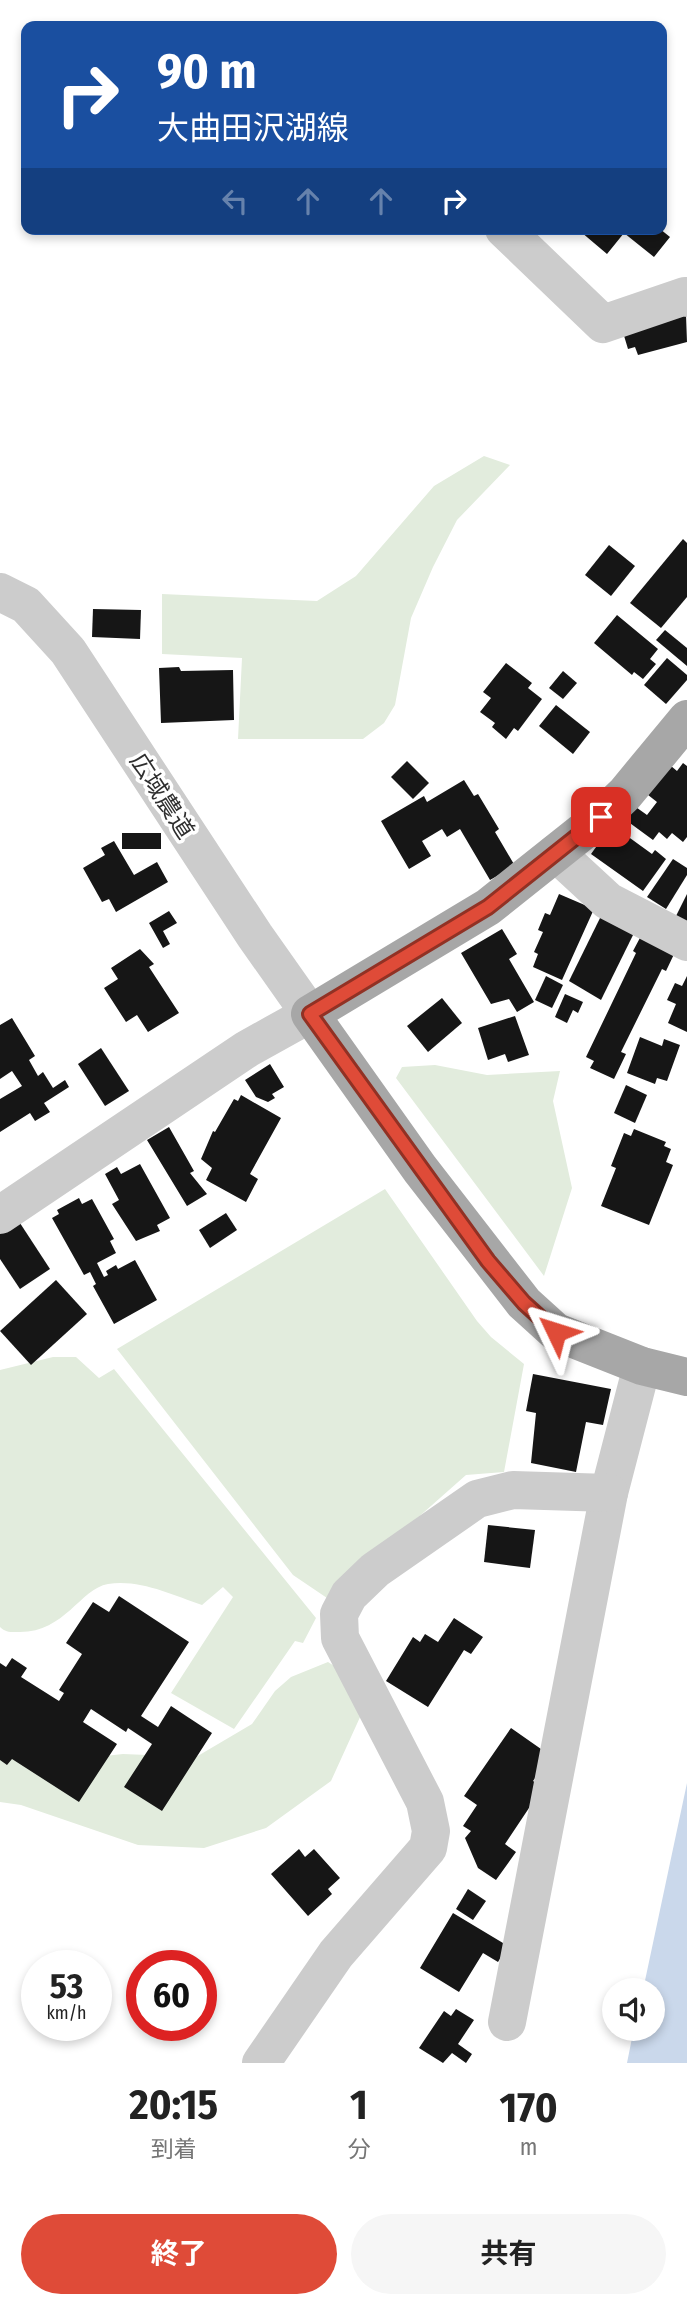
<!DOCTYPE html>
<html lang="ja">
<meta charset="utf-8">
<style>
:root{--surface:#fff;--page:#f6f6f6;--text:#222;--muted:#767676;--accent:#df4b38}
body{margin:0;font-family:"Fira Sans Condensed","Noto Sans JP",sans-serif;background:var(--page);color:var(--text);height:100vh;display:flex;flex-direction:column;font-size:26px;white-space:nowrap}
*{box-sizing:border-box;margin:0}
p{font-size:23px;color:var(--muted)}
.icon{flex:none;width:38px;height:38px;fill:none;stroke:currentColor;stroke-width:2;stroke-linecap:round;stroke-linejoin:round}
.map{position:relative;height:2063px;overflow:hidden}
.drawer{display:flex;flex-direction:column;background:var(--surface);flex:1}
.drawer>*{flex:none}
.hud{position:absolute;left:21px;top:21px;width:646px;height:214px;border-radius:14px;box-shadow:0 4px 10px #0003;background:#1a4fa0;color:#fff;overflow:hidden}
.buttons{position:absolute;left:602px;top:1978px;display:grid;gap:14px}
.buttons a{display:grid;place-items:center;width:63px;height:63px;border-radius:50%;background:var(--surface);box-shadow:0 4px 10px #0003;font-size:35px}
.speed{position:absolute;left:21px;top:1950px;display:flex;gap:14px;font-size:35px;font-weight:700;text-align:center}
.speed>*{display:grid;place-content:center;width:91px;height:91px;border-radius:50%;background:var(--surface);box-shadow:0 4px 10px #0003;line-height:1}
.speed small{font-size:18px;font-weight:400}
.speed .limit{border:10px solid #d22;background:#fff;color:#111}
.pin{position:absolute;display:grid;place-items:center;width:60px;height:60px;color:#fff;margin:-30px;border-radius:14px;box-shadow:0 4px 10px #0006}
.me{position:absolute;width:77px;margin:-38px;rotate:311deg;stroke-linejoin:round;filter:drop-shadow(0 0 5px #0008)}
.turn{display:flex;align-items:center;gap:24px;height:147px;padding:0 21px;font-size:32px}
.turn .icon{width:91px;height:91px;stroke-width:2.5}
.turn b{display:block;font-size:49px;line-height:60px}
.lanes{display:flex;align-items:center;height:66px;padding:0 21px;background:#0003;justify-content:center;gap:35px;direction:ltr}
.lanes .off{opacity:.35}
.eta{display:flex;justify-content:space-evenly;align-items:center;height:119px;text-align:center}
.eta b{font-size:42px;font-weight:700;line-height:49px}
.action{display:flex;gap:14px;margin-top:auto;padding:14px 21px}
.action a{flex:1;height:80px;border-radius:42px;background:var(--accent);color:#fff;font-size:28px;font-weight:700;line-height:80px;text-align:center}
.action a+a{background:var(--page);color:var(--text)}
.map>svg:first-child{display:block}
.green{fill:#e2ecdd}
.water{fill:#cad8eb}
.building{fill:#161616}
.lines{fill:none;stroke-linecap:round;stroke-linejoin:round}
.minor{stroke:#ccc;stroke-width:38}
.major{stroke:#a7a7a7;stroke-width:38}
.route-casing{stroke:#913124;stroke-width:18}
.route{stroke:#df4b38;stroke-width:12}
.labels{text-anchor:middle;stroke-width:7;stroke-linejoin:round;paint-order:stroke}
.street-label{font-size:24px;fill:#2f2f2f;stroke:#fff}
</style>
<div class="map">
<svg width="687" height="2063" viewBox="0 0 687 2063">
<rect width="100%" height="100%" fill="#fff"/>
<g class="green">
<polygon points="484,456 510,465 457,520 433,567 411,618 395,705 384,723 363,739 238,739 242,658 162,654 162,594 317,601 356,576 434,486"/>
<polygon points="435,1065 487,1075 560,1071 553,1101 572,1188 544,1276 396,1078 402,1067"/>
<polygon points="385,1189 477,1321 491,1337 524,1364 504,1472 466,1475 327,1598 293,1575 117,1349"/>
<path d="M 53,1357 L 76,1357 L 99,1378 L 114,1369 L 316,1618 L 303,1643 L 295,1641 L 234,1729 L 171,1693 L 233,1597 L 223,1587 L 202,1605 C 172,1595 140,1579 108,1584 C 80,1589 65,1632 20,1632 C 12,1632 6,1633 0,1627 L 0,1370 Z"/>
<polygon points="328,1662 351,1677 361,1715 331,1781 266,1828 204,1848 138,1845 21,1805 0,1802 0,1734 87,1758 123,1754 196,1757 252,1724 275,1691 291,1677"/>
</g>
<polygon class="water" points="687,1783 687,2063 627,2063 634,2028 653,2028 653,1990 643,1990"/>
<g class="building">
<polygon points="584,229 660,229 670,237 654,257 624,233 607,254 581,232"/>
<polygon points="686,315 687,342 638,355 635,347 628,349 622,329"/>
<polygon points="683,539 687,543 687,597 661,628 630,603"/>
<polygon points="609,545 635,566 611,596 585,575"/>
<polygon points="93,609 141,610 140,639 92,637"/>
<polygon points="617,615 658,649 650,659 656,664 643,679 634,672 632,675 594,643"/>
<polygon points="665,630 687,648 687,666 656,640"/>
<polygon points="667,658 687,675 687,680 666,704 644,685"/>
<polygon points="506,663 532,683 528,688 542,699 518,731 514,728 506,739 492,727 495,723 480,712 491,698 483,692"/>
<polygon points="179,667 181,671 233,670 234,720 161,723 159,668"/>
<polygon points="563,671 577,683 563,699 549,688"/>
<polygon points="556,705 590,732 573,754 539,726"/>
<polygon points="407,761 429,783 413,799 391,777"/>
<polygon points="683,763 687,766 687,837 683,842 672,833 667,839 659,832 653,840 623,818 633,805 647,815 657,802 643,791 671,766 677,771"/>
<polygon points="464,780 474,796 478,794 499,829 495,832 515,866 490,880 460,829 447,837 442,829 422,841 431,856 409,869 381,821 424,796 427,802"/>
<polygon points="612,825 652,854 655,850 666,859 643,891 591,854"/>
<rect x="122" y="833" width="39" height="16"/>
<polygon points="114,841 134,875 157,862 168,882 116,912 109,899 102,902 83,868 105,855 101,848"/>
<polygon points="673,859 687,868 687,875 666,909 647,897"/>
<polygon points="559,894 594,909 562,980 533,967 538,954 534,952 543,932 538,930 545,913 550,915"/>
<polygon points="687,894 687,924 675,918"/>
<polygon points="169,911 177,923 163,931 170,944 163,948 149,923"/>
<polygon points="602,914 635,931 601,1000 569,981"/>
<polygon points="502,929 517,954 509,959 534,1002 517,1012 509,999 491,1004 461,953"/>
<polygon points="642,934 676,950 666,971 662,969 621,1052 626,1054 614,1079 590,1068 594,1061 586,1057 636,953 633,951"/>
<polygon points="140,949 154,964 149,967 179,1013 148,1032 137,1015 126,1022 104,988 118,979 111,968"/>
<polygon points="546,976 563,985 552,1008 535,1000"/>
<polygon points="687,976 687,1032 668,1023 676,1004 667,1000 675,983 682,986"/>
<polygon points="565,994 583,1002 578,1013 573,1010 567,1023 555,1017"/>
<polygon points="442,998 462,1023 428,1052 407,1026"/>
<polygon points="515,1016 529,1055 508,1062 505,1054 488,1060 478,1028"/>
<polygon points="12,1018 35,1056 29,1060 38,1076 43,1072 53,1088 65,1080 69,1087 44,1103 50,1112 35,1121 30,1113 0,1132 0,1099 22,1086 12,1071 0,1079 0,1025"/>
<polygon points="640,1037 662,1046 664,1039 680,1045 667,1081 657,1078 655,1084 627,1073"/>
<polygon points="101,1048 129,1091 105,1106 78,1064"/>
<polygon points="270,1064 284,1087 272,1094 275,1098 268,1102 256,1097 245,1080"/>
<polygon points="626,1085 647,1095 635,1123 614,1113"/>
<polygon points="241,1095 281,1118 250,1174 258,1179 246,1202 206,1180 212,1168 201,1159 213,1131 215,1132 234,1099 238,1101"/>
<polygon points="169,1127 194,1171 190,1173 207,1194 187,1206 147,1140"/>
<polygon points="634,1129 666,1142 664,1146 671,1149 666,1162 673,1165 649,1225 601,1206 616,1168 611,1166 624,1133 631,1136"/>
<polygon points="140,1164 170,1218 157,1225 160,1231 136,1241 112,1204 119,1200 105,1174 117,1167 121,1174"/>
<polygon points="79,1198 82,1204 92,1199 114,1239 110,1241 116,1253 97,1263 104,1277 108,1275 106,1271 116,1265 118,1269 135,1260 157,1300 114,1324 93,1286 96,1284 90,1272 84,1275 52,1218 59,1214 57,1210"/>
<polygon points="226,1213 237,1230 210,1248 199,1230"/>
<polygon points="18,1220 50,1269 20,1289 0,1259 0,1232"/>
<polygon points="56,1280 87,1314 31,1365 0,1331"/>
<polygon points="533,1374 611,1389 603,1425 586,1422 576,1472 531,1463 536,1413 526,1411"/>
<polygon points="488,1525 535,1530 530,1568 484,1562"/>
<polygon points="119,1596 189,1642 141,1716 158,1727 171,1706 212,1733 162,1811 124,1787 152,1744 128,1728 126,1732 91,1709 83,1722 117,1744 79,1802 12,1759 7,1765 0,1760 0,1663 6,1667 12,1658 27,1668 21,1677 59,1701 64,1693 59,1690 82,1654 66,1643 93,1602 109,1612"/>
<polygon points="454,1618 483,1637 471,1654 464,1650 428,1707 386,1681 413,1637 420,1642 425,1634 438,1642"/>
<polygon points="511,1728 551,1756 533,1781 543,1787 505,1844 516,1852 496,1880 478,1868 465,1838 471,1831 463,1826 477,1805 464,1796"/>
<polygon points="299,1849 305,1857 314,1849 340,1878 328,1889 332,1894 308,1916 271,1874"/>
<polygon points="468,1889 486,1901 473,1920 456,1909"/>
<polygon points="453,1913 508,1946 498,1962 483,1953 459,1992 420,1968"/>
<polygon points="456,2009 474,2020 458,2044 472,2054 466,2063 452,2053 443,2063 419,2048 444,2011 451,2016"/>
</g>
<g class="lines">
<g class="minor">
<polyline points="504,229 603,324 685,296 687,298"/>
<polyline points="0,592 26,605 68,651 255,936 310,1014 247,1049 0,1215"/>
<polyline points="556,853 608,901 687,942"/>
<polyline points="507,2022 609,1493 642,1366"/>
<polyline points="261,2063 336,1954 428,1848 431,1831 425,1802 340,1638 339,1614 349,1595 375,1570 477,1499 513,1490 609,1493"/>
</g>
<polyline class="major" points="687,719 625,794 601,817 488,907 310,1014 420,1169 524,1303 556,1332 642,1366 687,1377"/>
</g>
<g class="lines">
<g class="route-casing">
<polyline id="route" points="556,1332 524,1303 488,1261 310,1014 488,907 601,817"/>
</g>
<use href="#route" class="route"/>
</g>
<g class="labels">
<g class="street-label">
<text transform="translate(162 796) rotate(57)" y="8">広域農道</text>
</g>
</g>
</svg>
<div class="buttons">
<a><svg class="icon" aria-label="sound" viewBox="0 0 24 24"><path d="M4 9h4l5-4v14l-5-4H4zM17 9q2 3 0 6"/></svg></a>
</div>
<div class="speed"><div>53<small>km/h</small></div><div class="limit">60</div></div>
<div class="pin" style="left:601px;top:817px;background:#d93025"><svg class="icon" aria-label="arrive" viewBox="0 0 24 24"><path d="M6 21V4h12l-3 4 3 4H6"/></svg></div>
<svg class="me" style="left:556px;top:1332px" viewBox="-20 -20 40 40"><path d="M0-17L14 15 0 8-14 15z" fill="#df4b38" stroke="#fff" stroke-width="4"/></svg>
<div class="hud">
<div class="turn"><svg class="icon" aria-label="right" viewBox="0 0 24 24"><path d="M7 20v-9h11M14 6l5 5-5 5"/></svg><div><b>90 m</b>大曲田沢湖線</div></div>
<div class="lanes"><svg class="icon off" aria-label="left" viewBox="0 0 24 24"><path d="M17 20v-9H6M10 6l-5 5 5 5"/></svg><svg class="icon off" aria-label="ahead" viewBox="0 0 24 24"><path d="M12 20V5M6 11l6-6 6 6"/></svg><svg class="icon off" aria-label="ahead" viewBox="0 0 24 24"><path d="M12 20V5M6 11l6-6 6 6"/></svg><svg class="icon" aria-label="right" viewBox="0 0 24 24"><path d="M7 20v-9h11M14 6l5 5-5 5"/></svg></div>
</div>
</div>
<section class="drawer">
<div class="eta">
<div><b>20:15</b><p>到着</p></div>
<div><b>1</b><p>分</p></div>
<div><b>170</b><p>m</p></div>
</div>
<div class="action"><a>終了</a><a>共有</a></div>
</section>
